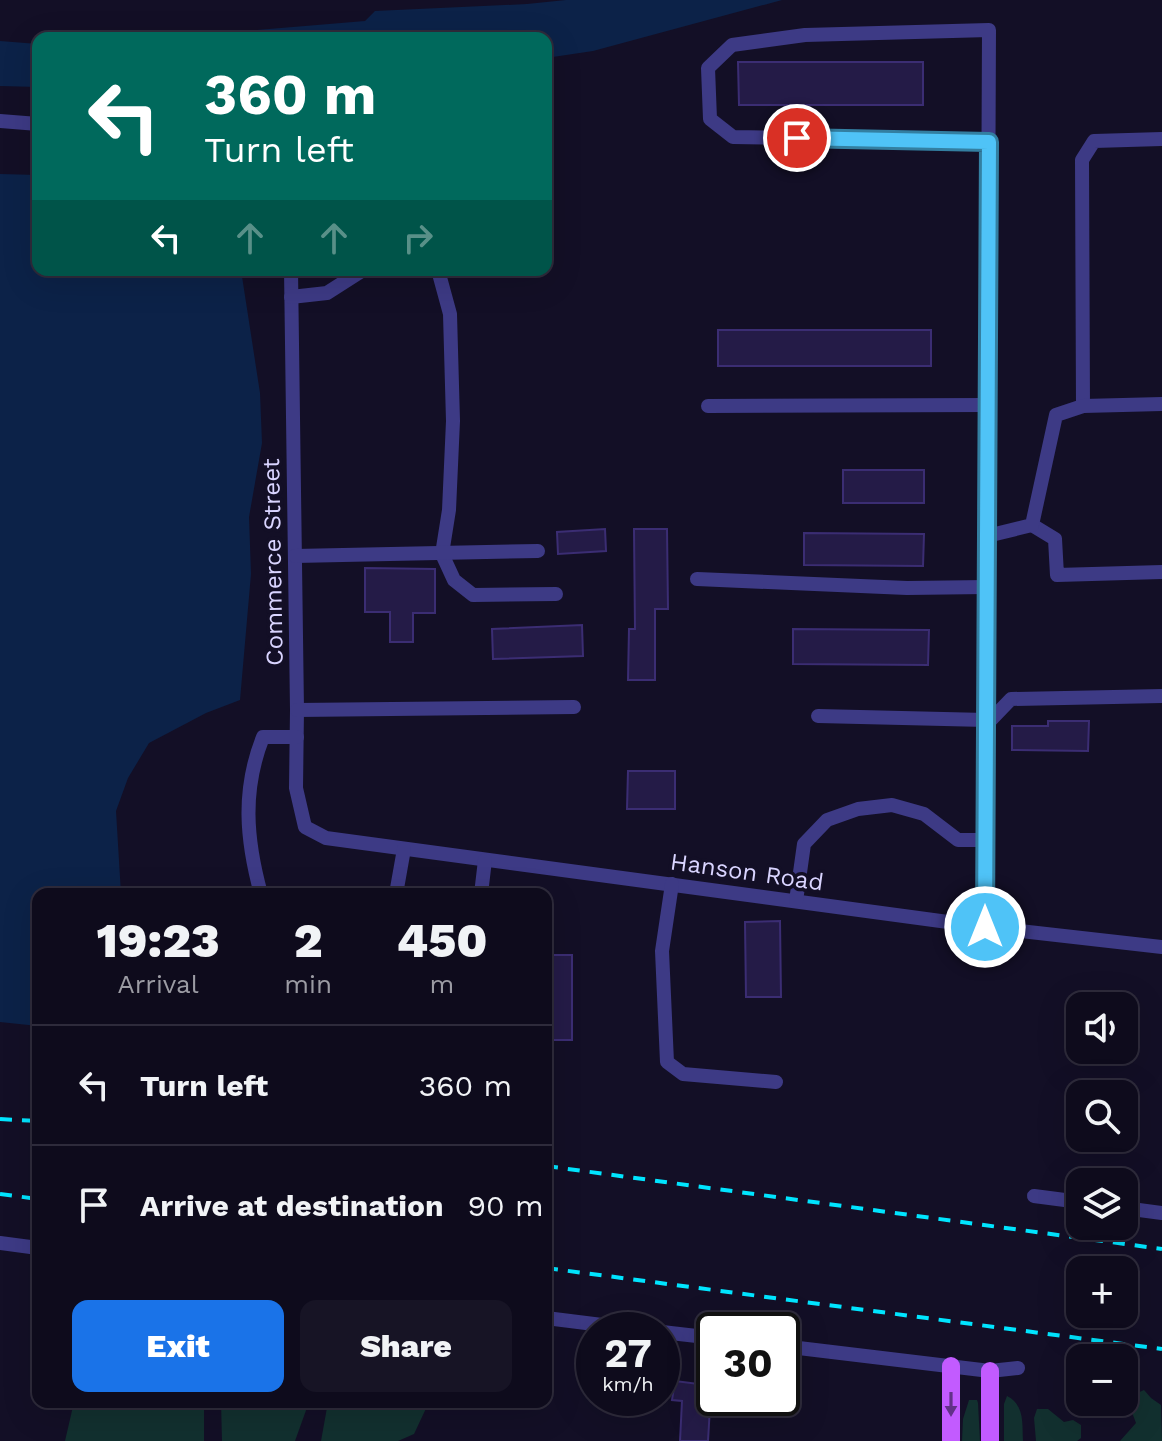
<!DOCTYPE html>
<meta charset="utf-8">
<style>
:root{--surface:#0e0b1c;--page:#171425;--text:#f1f3f6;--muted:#9b9ba3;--line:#2e2b3b;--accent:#1a73e8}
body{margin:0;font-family:"Work Sans",sans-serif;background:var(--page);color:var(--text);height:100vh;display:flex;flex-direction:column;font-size:30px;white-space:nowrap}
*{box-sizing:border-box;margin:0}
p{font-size:26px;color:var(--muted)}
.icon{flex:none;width:44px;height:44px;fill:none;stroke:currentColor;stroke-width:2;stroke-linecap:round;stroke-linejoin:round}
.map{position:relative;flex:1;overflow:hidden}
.side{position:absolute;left:32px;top:888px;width:520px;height:520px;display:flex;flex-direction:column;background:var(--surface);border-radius:16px;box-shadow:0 8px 32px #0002,0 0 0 2px var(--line)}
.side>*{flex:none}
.banner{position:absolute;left:32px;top:32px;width:520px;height:244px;border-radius:16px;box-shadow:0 8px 32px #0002,0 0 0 2px var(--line);background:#00695c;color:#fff;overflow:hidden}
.buttons{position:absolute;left:1066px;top:992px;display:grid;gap:16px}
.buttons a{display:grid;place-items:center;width:72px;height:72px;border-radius:16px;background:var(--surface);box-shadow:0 8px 32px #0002,0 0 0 2px var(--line);font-size:40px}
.speed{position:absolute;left:576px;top:1312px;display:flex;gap:16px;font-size:40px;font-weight:700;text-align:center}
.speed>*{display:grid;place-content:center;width:104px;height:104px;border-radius:50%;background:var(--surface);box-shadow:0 8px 32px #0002,0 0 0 2px var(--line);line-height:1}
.speed small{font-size:20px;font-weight:400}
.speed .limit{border:4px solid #111;border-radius:12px;background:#fff;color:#111}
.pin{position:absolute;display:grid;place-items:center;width:68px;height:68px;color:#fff;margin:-34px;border:4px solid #fff;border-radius:50%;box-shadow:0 2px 8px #0007}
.me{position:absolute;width:88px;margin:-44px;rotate:0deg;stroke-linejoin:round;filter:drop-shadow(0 0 6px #0008)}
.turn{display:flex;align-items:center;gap:28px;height:168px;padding:0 40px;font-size:36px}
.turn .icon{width:104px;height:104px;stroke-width:2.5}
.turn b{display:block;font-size:56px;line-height:68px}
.lanes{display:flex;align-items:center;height:76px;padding:0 40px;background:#0003;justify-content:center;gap:40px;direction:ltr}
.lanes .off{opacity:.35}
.eta{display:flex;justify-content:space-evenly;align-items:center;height:136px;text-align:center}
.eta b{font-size:48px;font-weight:800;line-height:56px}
.action{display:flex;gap:16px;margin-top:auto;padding:16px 40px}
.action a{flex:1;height:92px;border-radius:16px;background:var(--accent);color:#fff;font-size:32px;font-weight:800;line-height:92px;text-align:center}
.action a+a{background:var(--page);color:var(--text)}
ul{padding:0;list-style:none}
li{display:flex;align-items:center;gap:24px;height:120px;padding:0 40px;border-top:2px solid var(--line)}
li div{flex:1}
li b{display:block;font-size:30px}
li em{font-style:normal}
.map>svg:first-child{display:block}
.green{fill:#12302f}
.water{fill:#0c2248}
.building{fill:#241b47;stroke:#3b2d73;stroke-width:2}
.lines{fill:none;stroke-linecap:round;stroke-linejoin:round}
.minor{stroke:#3d3a85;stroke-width:14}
.major{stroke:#c25bff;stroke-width:18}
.rail{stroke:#00e5ff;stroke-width:4;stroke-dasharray:12 10;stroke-linecap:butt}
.oneway{fill:#623188}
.route-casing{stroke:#337fa1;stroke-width:20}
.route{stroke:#4fc3f7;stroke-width:14}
.labels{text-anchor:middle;stroke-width:7;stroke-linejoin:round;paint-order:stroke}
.street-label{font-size:24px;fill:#d9d4ff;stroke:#130f26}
</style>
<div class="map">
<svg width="1162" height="1441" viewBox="0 0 1162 1441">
<rect width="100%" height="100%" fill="#130f26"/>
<g class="green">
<polygon points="1144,1390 1151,1398 1161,1405 1162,1441 1120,1441 1136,1423 1133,1415 1133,1395"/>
<path d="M 1007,1396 C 1025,1405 1022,1424 1023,1441 L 1004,1441 L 1004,1404 Z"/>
<polygon points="969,1400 977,1400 978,1403 980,1441 962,1441 963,1419"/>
<polygon points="74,1402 204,1402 204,1441 65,1441"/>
<polygon points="221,1402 309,1402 295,1441 222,1441"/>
<polygon points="328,1402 429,1402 414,1434 398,1441 321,1441"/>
<polygon points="1037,1409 1048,1409 1064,1422 1073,1420 1081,1425 1081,1438 1077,1441 1036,1441 1034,1418"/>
</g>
<g class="water">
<polygon points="566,0 782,0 593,51 546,58 546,38 160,38 365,21 375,11 527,4"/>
<polygon points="0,41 38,44 38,87 0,86"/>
<polygon points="0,174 38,175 38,270 241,270 260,393 262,443 249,517 251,574 240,700 206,713 149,743 128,778 116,811 121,894 38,894 38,1026 0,1022"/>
</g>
<g class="building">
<polygon points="738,62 923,62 923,105 739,105"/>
<rect x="718" y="330" width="213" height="36"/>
<rect x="843" y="470" width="81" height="33"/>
<polygon points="605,529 606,551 558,554 557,532"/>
<polygon points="634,529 667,529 668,609 655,609 655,680 628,680 629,629 635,629"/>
<polygon points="804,533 924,534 923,566 804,565"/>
<polygon points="365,568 435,569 435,613 413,613 413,642 390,642 390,612 365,612"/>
<polygon points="582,625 583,656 493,659 492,629"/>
<polygon points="793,629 929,630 928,665 793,664"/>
<polygon points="1048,721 1089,721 1088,751 1012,750 1012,726 1048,726"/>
<polygon points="628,771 675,771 675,809 627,809"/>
<polygon points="780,921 781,997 746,997 745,922"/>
<rect x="546" y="955" width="26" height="85"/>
<polygon points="675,1381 699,1384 696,1406 710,1407 708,1441 680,1441 682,1401 672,1400"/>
</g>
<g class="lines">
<g class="minor">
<polyline points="0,121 38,124"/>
<polyline points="291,270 297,710 296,788 305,827 326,838 985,927 1162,947"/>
<polyline points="387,270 438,270 450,314 453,421 449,510 442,554 454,580 473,595 556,594"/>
<polyline points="291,297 327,293 363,270"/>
<polyline points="708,406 987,405"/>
<polyline points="1083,406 1082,160 1094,141 1162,139"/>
<polyline points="1032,525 1055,539 1057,575 1162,572"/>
<polyline points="987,536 1032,525 1056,415 1083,406 1162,404"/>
<polyline points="295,556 538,551"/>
<polyline points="697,579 907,588 986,587"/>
<polyline points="297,710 574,707"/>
<polyline points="818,716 986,720"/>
<polyline points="986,725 1011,699 1162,696"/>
<polyline points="672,884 662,951 667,1062 683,1074 776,1082"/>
<path d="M 261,894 C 246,839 242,790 263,737 L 297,737"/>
<polyline points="396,894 404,849"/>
<polyline points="481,894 485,860"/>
<polyline points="796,901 804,844 827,820 858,809 892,805 924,814 958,840 985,840"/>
<polyline points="985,927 989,30 805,35 732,45 708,68 710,119 733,137 989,142"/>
<polyline points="1034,1196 1080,1202"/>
<polyline points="1124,1208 1162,1213"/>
<polyline points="0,1243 38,1248"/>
<polyline points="546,1318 642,1330"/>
<polyline points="662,1332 714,1338"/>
<polyline points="782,1346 990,1371 1018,1368"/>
</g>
<g class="major">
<polyline points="951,1441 951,1366"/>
<polyline points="990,1441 990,1371"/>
</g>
<g class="rail">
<polyline points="0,1119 38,1121"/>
<polyline points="546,1166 1162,1249"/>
<polyline points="0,1194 38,1199"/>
<polyline points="546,1268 1162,1349"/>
</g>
</g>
<defs><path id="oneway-solid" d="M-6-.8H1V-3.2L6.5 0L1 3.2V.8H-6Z" transform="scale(2)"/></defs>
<use class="oneway" href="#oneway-solid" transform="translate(951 1404) rotate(90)"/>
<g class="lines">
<g class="route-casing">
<polyline id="route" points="797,138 989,142 985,927"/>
</g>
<use href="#route" class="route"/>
</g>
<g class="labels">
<g class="street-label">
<text transform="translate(273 562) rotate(-91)" y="8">Commerce Street</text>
<text transform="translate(747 872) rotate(8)" y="8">Hanson Road</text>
</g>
</g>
</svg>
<div class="buttons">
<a><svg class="icon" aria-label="sound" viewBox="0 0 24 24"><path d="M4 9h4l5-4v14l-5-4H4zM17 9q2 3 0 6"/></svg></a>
<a><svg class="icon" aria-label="search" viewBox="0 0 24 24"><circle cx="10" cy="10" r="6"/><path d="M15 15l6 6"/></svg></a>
<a><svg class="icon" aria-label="layers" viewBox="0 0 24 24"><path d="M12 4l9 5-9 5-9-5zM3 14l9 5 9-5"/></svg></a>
<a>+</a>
<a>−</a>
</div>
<div class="speed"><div>27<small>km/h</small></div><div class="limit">30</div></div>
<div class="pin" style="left:797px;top:138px;background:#d93025"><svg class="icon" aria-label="arrive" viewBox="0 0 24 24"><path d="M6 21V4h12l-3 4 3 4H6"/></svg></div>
<svg class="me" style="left:985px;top:927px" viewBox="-20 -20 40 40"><circle r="17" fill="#4fc3f7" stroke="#fff" stroke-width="3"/><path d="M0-11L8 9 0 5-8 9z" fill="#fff"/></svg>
<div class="banner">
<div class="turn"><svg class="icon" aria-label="left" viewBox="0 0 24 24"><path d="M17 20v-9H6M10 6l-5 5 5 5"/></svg><div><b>360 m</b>Turn left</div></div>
<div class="lanes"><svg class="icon" aria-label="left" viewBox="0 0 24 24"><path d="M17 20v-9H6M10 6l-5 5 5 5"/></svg><svg class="icon off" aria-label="ahead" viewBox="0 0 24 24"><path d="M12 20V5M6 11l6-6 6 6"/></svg><svg class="icon off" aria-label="ahead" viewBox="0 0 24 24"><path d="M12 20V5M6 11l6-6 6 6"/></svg><svg class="icon off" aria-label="right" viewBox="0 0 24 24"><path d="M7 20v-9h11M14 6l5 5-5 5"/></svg></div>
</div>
<section class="side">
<div class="eta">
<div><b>19:23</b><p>Arrival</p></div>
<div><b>2</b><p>min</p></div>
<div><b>450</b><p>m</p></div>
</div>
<ul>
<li><svg class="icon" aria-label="left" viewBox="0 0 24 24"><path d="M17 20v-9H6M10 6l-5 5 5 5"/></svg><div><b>Turn left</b></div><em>360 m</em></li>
<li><svg class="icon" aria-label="arrive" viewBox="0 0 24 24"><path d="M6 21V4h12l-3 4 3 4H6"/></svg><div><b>Arrive at destination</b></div><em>90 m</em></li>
</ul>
<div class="action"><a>Exit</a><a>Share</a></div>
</section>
</div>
